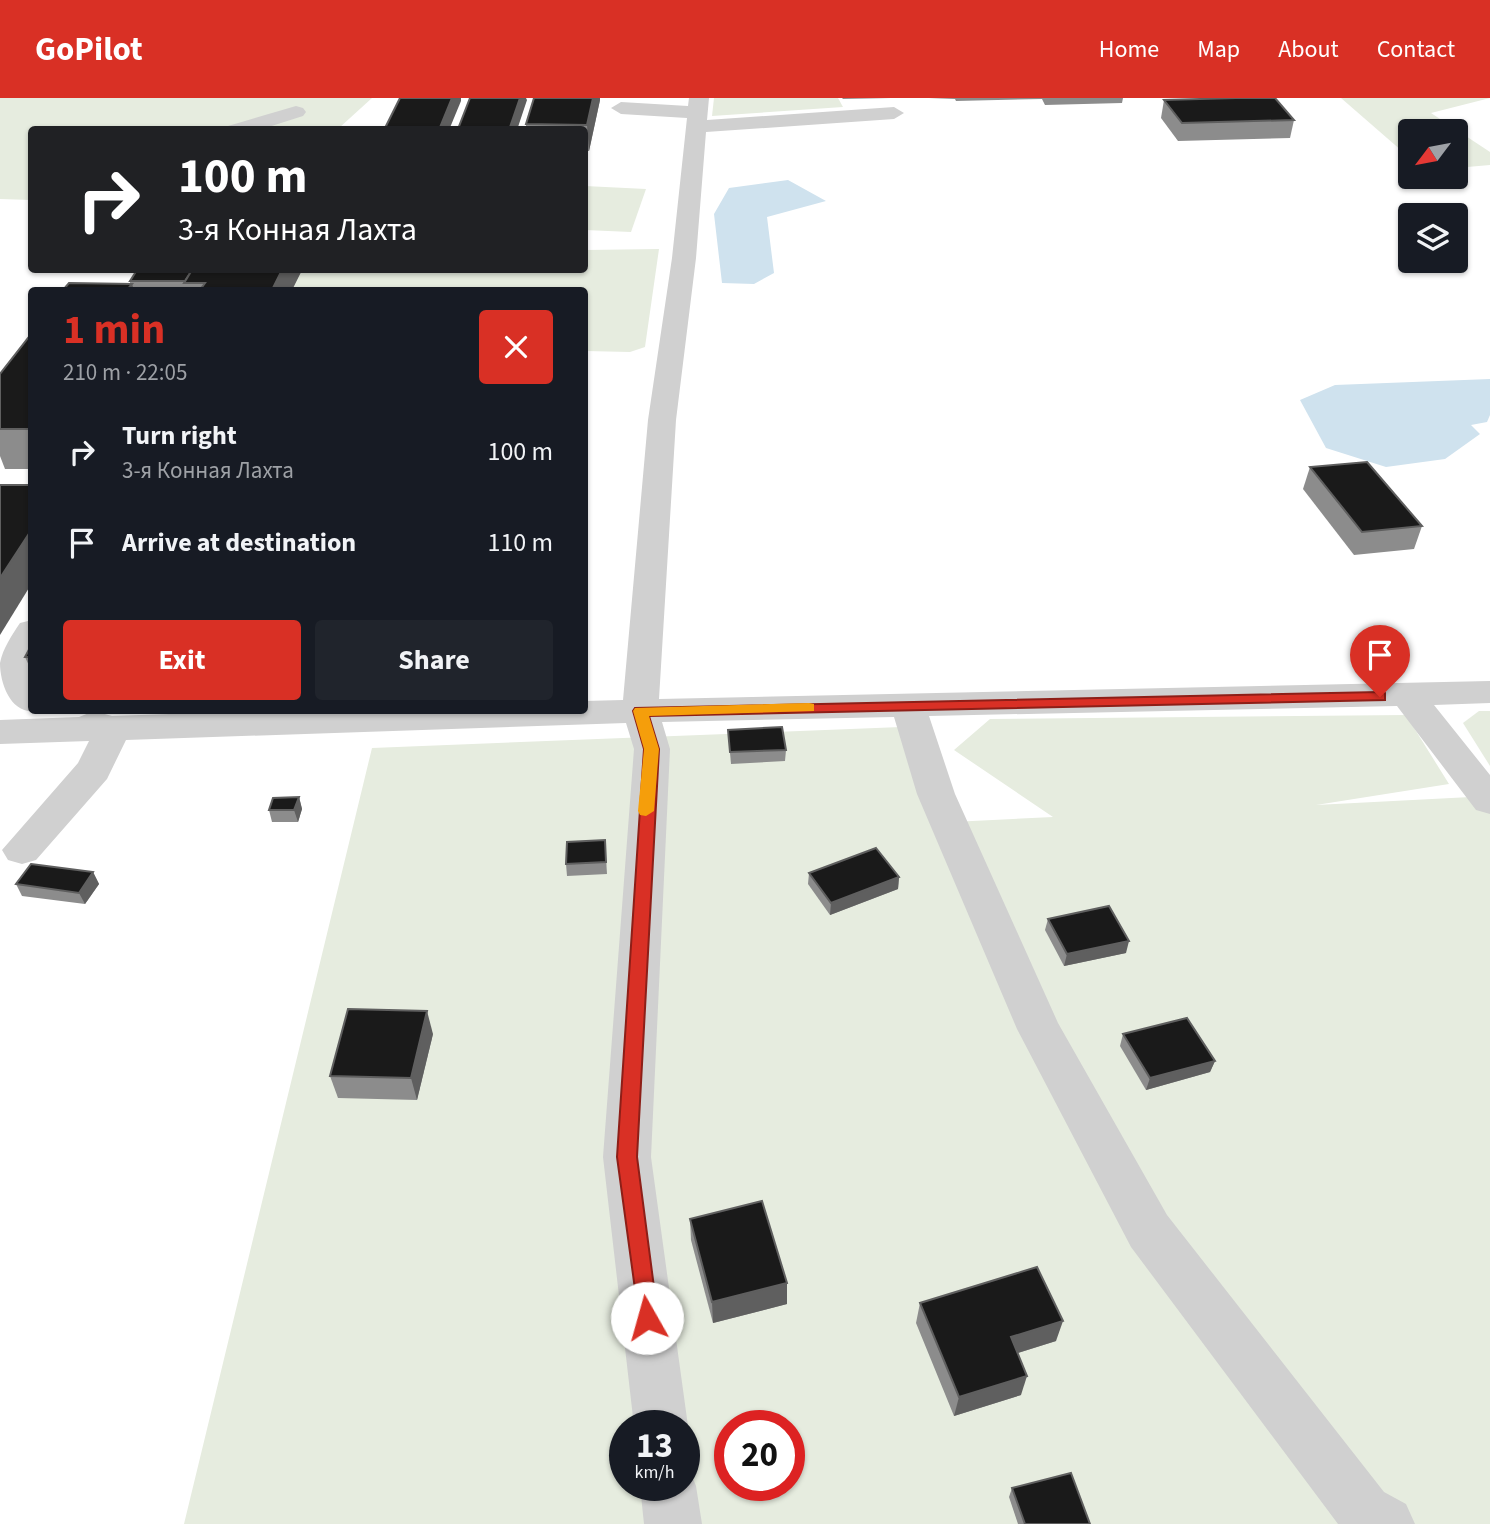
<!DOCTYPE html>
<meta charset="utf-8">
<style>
:root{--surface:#171b24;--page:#20242c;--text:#f1f3f6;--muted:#9ea1a6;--accent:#d93025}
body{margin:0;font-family:"Source Sans 3",sans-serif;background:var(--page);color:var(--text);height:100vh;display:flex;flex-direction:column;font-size:26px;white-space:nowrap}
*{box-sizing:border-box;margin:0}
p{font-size:23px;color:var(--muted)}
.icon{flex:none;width:38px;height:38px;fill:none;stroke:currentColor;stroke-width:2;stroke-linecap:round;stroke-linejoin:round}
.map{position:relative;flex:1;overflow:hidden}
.side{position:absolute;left:28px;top:189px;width:560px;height:427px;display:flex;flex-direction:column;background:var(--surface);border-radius:7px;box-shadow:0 2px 5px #0004}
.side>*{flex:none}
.top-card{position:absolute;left:28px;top:28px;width:560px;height:147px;border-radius:7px;box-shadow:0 2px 5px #0004;background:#202124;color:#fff;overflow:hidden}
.needle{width:46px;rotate:238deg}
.controls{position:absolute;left:1398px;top:21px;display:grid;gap:14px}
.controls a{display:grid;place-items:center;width:70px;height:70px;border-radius:7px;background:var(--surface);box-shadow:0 2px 5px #0004;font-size:35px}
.speed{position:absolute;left:609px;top:1312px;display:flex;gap:14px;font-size:35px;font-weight:700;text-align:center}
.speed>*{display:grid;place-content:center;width:91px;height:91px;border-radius:50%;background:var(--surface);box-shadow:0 2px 5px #0004;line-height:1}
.speed small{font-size:18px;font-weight:400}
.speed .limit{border:10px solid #d22;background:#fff;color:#111}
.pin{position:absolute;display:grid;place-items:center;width:60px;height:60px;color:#fff;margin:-72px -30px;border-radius:50% 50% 50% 0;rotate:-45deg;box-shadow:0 0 7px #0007}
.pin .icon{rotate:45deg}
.me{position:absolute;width:77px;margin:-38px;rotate:353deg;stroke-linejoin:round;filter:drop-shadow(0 0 5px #0008)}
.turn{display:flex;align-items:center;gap:24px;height:147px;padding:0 35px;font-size:32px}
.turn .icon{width:91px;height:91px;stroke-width:2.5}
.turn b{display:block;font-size:49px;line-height:60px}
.round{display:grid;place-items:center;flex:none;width:74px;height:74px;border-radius:7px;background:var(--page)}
.overview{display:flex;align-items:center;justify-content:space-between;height:119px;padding:0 35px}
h1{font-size:42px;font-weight:700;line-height:52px;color:var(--accent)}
.action{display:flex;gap:14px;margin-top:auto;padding:14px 35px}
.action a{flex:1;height:80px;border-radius:7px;background:var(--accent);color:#fff;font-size:28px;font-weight:700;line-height:80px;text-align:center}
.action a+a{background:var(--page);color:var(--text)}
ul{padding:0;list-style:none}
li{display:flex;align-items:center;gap:21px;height:91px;padding:0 35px}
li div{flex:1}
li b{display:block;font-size:26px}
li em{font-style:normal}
header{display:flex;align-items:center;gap:42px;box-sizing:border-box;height:98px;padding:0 35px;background:var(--accent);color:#fff}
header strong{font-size:33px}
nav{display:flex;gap:38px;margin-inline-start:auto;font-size:24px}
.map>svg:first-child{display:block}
.green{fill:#e6ecdf;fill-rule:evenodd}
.water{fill:#cfe2ee}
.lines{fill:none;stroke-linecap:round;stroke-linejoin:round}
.minor{fill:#d0d0d0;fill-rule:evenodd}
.wall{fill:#8c8c8c}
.shaded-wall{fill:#5f5f5f}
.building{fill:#1a1a1a;stroke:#5f5f5f;stroke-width:2}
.route{fill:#d93025;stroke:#8d1f18;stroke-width:2}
.slow{fill:#f59e0b}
</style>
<header>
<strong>GoPilot</strong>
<nav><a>Home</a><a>Map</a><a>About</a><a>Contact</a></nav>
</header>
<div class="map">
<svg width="1490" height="1426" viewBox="0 0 1490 1426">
<rect width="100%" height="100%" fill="#fff"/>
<g class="green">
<polygon points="0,0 372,0 339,30 32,32 31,102 0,101"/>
<polygon points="714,0 838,0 843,9 712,18"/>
<polygon points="1341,0 1490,0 1431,15 1490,54 1490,67 1456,70 1456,33 1410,33 1410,60"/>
<polygon points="585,88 646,91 631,134 585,132"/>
<polygon points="659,151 645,249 630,254 585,253 584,192 292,192 302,172 584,172 585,152"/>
<polygon points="1479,613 1490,613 1490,668 1463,625"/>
<path d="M 1406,617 L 1449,686 L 1316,707 L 1490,698 L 1490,1426 L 184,1426 L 372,650 L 901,629 L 932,725 L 1053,719 L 954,652 L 990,621 ZM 625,1328 L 684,1328 L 684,1388 L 625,1388 ZM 730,1328 L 789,1328 L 789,1388 L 730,1388 Z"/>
</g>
<g class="water">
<polygon points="788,82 826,103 767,119 774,175 754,186 722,185 714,116 729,90"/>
<polygon points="1490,281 1490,317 1487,324 1471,327 1480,336 1445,361 1386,369 1326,350 1300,302 1335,287"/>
</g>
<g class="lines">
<g class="minor">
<polygon points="689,0 709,0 707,22 894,9 904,15 894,21 706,34 696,160 676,322 659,601 1490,583 1490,605 1434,607 1490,677 1490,716 1476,712 1397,608 929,618 955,696 1058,925 1167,1117 1384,1394 1406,1406 1415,1426 1338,1426 1131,1149 1017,931 917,696 894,619 662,624 670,651 651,1059 688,1328 684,1338 684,1328 634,1328 603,1059 634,651 626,625 126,642 107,681 36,762 22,766 8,762 2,752 78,665 89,643 0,646 0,622 79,619 94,613 112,618 289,612 584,612 584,603 623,602 648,322 672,160 687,20 621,16 611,10 621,4 688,8"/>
<polygon points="296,8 303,10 306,14 303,18 259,32 225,32 228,28"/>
<path d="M 32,522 L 32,612 L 40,612 C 13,620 0,588 0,565 C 3,550 12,537 20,525 Z"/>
<polygon points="684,1367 688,1368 696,1388 702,1426 644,1426 640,1388 684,1388"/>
</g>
</g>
<g class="wall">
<polygon points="842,0 891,0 843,1"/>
<polygon points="929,0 1123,0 1122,5 1045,7 1042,1 956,3 955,1"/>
<polygon points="600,2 589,53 584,53 584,32 526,32 526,26"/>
<polygon points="1164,2 1294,22 1290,40 1178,43 1161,20"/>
<polygon points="137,172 302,172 292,192 63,192 130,186 130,183"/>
<polygon points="32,235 32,371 5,371 0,358 0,276"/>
<polygon points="1310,369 1422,428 1414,451 1354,457 1303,391"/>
<polygon points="32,546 32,574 25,559"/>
<polygon points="728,632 786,652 785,663 731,666"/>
<polygon points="299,699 302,711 298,724 272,724 269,712"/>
<polygon points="605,742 607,776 567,778 566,766"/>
<polygon points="93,774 99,786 85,806 22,798 16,786"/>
<polygon points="809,775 899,779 898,791 830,817 808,786"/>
<polygon points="1048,821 1126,855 1064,868 1045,832"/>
<polygon points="433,936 417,1002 338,1000 330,978"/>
<polygon points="1123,936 1215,963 1210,974 1146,992 1120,948"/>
<polygon points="690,1121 787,1185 787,1206 713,1225 691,1142"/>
<polygon points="920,1205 1056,1243 1018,1255 1021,1297 954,1318 916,1225"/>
<polygon points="1012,1390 1090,1426 1018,1426 1009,1399"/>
</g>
<g class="shaded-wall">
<polygon points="452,0 461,0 461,3 449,32 439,32"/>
<polygon points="520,0 526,0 527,2 517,32 509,32"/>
<polygon points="593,0 600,0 600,2 589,53 587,27"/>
<polygon points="282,172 302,172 292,192 272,192"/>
<polygon points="132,186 134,192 127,192"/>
<polygon points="32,431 32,485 0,537 0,480"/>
<polygon points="299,699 302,711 298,724 294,712"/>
<polygon points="93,774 99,786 85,806 79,795"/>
<polygon points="899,779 898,791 830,817 831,805"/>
<polygon points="1129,843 1126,855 1064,868 1067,856"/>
<polygon points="427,913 433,936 417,1002 411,980"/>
<polygon points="1215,963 1210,974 1146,992 1150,980"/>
<polygon points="787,1185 787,1206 713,1225 712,1204"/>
<polygon points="1063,1223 1056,1243 1005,1259 1011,1239"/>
<polygon points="1027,1278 1021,1297 954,1318 959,1299"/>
</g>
<g class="building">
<polygon points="400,0 452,0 439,32 384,32"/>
<polygon points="470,0 520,0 509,32 458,31"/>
<polygon points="534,0 593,0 587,27 526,26"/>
<polygon points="1236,0 1275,0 1294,22 1182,25 1164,2"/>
<polygon points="137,172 192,172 185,183 130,183"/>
<polygon points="192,172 282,172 272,192 200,192 205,185 184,185"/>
<polygon points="69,185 132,186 127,192 63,192"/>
<polygon points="32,235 32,331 0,331 0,276"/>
<polygon points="1367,364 1422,428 1362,434 1310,369"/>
<polygon points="0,387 32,387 32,431 0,480"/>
<polygon points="32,546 32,559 25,559"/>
<polygon points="782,629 786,652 730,654 728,632"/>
<polygon points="299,699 294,712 269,712 273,700"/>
<polygon points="605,742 606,764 566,766 567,744"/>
<polygon points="876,750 899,779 831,805 809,775"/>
<polygon points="31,766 93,774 79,795 16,786"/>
<polygon points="1109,808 1129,843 1067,856 1048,821"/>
<polygon points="348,911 427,913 411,980 330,978"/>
<polygon points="1187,920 1215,963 1150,980 1123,936"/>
<polygon points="762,1103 787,1185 712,1204 690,1121"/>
<polygon points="1037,1169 1063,1223 1011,1239 1027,1278 959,1299 920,1205"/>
<polygon points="1071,1375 1090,1426 1025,1426 1012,1390"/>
</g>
<polygon class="route" points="1380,594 1385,595 1385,602 649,618 659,651 637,1059 658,1220 655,1228 647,1231 640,1228 617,1059 644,651 633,613 635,610"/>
<polygon class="slow" points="809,605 814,606 814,613 649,618 659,651 654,713 646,718 640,717 638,713 644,651 633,613 635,610"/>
</svg>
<div class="controls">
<a><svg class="needle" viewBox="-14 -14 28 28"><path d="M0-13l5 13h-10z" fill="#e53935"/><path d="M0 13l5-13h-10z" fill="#9ea1a6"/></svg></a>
<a><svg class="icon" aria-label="layers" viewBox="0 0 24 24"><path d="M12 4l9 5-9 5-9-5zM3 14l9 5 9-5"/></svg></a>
</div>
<div class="speed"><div>13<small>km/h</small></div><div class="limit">20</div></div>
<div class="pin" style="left:1380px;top:599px;background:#d93025"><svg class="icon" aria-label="arrive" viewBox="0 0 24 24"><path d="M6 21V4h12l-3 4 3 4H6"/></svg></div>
<svg class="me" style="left:647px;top:1220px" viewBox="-20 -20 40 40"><circle r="19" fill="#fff"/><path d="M0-13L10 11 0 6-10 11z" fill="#d93025"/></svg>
<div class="top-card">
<div class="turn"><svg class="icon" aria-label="right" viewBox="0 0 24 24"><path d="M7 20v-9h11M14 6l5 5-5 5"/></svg><div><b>100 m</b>3-я Конная Лахта</div></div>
</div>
<section class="side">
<div class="overview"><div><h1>1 min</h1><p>210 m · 22:05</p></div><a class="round" style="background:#d93025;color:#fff"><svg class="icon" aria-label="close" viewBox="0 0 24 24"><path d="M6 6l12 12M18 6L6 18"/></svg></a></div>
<ul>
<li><svg class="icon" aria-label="right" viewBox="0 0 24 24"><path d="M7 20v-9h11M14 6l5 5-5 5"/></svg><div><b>Turn right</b><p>3-я Конная Лахта</p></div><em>100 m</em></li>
<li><svg class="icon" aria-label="arrive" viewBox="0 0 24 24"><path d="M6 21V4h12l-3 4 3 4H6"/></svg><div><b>Arrive at destination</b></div><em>110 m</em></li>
</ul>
<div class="action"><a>Exit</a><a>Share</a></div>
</section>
</div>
